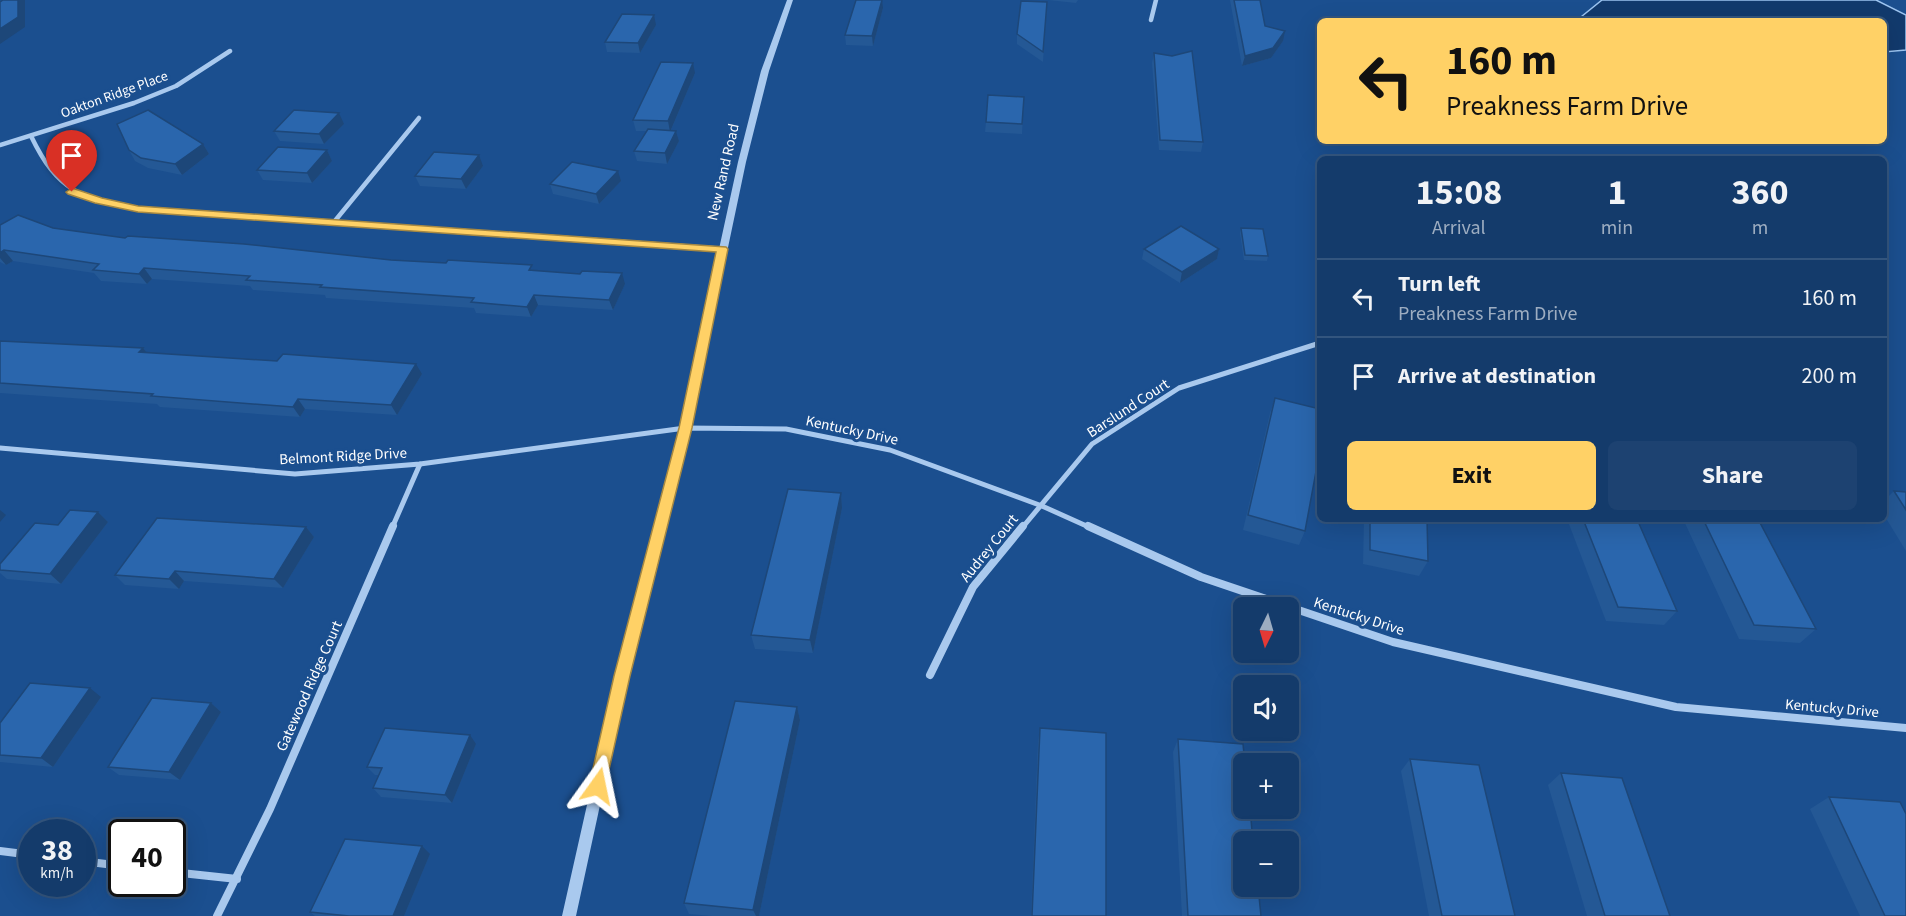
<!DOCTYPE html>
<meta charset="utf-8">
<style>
:root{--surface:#143b6b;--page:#1d4271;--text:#f1f3f6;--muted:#9dadc1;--line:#33557e;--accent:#ffd166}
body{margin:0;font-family:"Source Sans 3",sans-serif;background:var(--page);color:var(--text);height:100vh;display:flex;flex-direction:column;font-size:22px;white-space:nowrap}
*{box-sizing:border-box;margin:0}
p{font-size:20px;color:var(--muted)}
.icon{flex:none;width:33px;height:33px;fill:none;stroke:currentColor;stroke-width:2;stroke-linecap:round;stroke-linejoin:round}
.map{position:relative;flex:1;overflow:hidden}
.panel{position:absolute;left:1317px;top:156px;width:570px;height:366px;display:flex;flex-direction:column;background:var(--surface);border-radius:9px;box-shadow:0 6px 24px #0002,0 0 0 2px var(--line)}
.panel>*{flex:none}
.guide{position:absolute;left:1317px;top:18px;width:570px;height:126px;border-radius:9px;box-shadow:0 6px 24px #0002,0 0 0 2px var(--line);background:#ffd166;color:#111;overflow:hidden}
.needle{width:39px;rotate:185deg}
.buttons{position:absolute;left:1233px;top:597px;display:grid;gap:12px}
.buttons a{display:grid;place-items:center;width:66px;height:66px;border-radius:9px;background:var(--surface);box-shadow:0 6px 24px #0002,0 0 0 2px var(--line);font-size:30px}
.speed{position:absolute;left:18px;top:819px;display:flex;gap:12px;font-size:30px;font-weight:700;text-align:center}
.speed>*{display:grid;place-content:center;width:78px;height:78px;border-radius:50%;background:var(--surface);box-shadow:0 6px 24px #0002,0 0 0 2px var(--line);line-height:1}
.speed small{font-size:15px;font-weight:400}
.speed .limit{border:3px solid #111;border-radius:9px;background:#fff;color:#111}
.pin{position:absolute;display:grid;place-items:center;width:51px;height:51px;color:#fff;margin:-62px -26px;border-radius:50% 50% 50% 0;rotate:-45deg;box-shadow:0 0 6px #0007}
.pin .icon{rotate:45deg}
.me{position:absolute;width:66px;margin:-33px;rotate:12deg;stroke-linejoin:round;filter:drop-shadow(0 0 4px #0008)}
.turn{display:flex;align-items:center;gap:21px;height:126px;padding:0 30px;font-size:27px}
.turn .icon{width:78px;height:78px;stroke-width:2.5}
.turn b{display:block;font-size:42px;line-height:51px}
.eta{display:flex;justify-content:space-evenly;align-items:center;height:102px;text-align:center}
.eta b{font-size:36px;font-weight:700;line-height:42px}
.button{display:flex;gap:12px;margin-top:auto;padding:12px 30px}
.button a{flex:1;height:69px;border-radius:9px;background:var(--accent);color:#111;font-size:24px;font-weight:700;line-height:69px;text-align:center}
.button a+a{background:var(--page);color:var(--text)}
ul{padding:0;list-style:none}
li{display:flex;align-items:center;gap:18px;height:78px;padding:0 30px;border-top:2px solid var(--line)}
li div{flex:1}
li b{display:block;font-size:22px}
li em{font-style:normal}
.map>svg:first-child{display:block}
.water{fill:#123a6d;stroke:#9cc4f0;stroke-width:1.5}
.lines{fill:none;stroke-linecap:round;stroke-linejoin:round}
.minor-far2{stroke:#a9c9ee;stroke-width:4.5}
.minor-far1{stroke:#a9c9ee;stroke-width:5}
.minor{stroke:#a9c9ee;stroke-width:8}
.tertiary{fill:#a9c9ee;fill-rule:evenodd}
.wall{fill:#245895}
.shaded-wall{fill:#1d4779}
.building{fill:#2a66ad;stroke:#1d4779;stroke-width:1.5}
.route{fill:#ffd166;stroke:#a68842;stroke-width:1.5}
.labels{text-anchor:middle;stroke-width:6;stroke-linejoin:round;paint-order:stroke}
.far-street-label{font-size:14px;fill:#fff;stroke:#1b4f8f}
.street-label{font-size:15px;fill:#fff;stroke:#1b4f8f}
</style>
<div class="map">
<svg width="1906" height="916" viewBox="0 0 1906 916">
<rect width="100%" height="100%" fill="#1b4f8f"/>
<polygon class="water" points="1602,0 1876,0 1906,15 1906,50 1884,52 1884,21 1576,21"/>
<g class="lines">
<g class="minor-far2">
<polyline points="1151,20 1156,0"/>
<path d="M 31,136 C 58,192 80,198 138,209 L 438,230"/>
<polyline points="0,145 134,103 176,86 230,51"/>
<polyline points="334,222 419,118"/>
</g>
<g class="minor-far1">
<polyline points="416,228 722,249"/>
<polyline points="0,448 295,474 420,464 685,428 786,429 890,450 1042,506 1091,528"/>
<polyline points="392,528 420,464"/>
<polyline points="1022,528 1092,444 1179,388 1320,343"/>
</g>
<g class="minor">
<polyline points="1088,526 1201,577 1393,642 1676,707 1906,728"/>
<polyline points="930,675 973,587 1023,526"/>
<polyline points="0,851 32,855"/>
<polyline points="82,861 122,866"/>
<polyline points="172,872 237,879"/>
<polyline points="217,916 270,809 393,526"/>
</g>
<polygon class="tertiary" points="787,0 793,0 769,71 746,162 690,428 628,676 576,916 562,916 616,676 680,428 738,162 761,71"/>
</g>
<g class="wall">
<polygon points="1048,0 1078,0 1076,3"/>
<polygon points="1230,0 1260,0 1265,26 1283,41 1271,58 1242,66"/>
<polygon points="1047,2 1043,62 1017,44 1017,34"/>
<polygon points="883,8 873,46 846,45 845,35"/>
<polygon points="656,25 640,53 607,52 605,42"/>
<polygon points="1154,53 1172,56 1203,142 1201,152 1159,150 1152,63"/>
<polygon points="695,73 671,130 676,131 679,141 667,164 637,161 634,151 646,131 636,131 633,120"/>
<polygon points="1024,97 1022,134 985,132 986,122"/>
<polygon points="344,124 324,144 280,141 274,131"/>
<polygon points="203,144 209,154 182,175 148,168 135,161 129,150"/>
<polygon points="327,150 332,161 312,183 263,180 257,170"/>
<polygon points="483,166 466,189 420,186 415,176"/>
<polygon points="621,181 599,204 553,194 550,184"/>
<polygon points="0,225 53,228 125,238 391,260 534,271 625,284 613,310 538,305 531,317 476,313 474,308 326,298 325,295 253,290 250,286 152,279 147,284 101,281 94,273 13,261 6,265 0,262"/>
<polygon points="1241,228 1268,256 1267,261 1244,260 1240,233"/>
<polygon points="1144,249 1219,249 1217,259 1180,283 1142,259"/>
<polygon points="0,341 143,348 147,353 422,374 397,415 305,409 300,417 160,407 157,404 0,393"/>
<polygon points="1275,398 1305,531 1299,545 1243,530 1270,413"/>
<polygon points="1894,491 1906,492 1906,551 1884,515 1884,501"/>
<polygon points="841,493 842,508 813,653 755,649 751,635"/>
<polygon points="98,512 108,522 61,584 7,579 0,573 0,564 58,525"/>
<polygon points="1364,519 1427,519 1428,561 1419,576 1363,564"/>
<polygon points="1567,519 1637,519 1677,611 1664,625 1606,621"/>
<polygon points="1683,519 1758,519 1816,629 1800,643 1739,639"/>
<polygon points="306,527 314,537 283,588 184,581 179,589 125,585 115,575"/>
<polygon points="101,697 53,767 0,762 0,723"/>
<polygon points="211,703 221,712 180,780 119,775 108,767"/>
<polygon points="797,707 800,720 759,916 712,916 689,914 684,903"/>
<polygon points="1040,728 1106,916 1031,916 1038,741"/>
<polygon points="1178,739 1261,916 1182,916 1173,752"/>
<polygon points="476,744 452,803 381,797 373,788 379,775 375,775 367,767"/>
<polygon points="1410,759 1515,916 1429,916 1401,771"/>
<polygon points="1561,773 1670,916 1587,916 1548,785"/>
<polygon points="1829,797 1906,916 1860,916 1810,809"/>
<polygon points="430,854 404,916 315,916 310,912"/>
</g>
<g class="shaded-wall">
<polygon points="18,0 25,0 25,27 0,44 0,29"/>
<polygon points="882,0 883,8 873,46 872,36"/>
<polygon points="654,15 656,25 640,53 638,43"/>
<polygon points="1285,31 1283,41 1271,58 1242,66 1245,56"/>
<polygon points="693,63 695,73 670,132 668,121"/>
<polygon points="339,113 344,124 324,144 319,134"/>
<polygon points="676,131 679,141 667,164 665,153"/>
<polygon points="203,144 209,154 182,175 175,164"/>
<polygon points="327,150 332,161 312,183 307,173"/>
<polygon points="479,155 483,166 466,189 461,179"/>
<polygon points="618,171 621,181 599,204 596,194"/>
<polygon points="1219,249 1217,259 1180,283 1182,272"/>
<polygon points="4,250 13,261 6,265 0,258 0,253"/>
<polygon points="144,268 152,279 147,284 139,274"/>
<polygon points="622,273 625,284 613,310 609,300"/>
<polygon points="534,295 538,305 531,317 527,307"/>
<polygon points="143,348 151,358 139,352"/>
<polygon points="416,364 422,374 397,415 391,405"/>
<polygon points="298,399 305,409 300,417 293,407"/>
<polygon points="841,493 842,508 813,653 810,640"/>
<polygon points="0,510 6,515 0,522"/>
<polygon points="98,512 108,522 61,584 50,574"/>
<polygon points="306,527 314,537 283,588 274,579"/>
<polygon points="175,571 184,581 179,589 169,579"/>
<polygon points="90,688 101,697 53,767 41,758"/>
<polygon points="211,703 221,712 180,780 169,772"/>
<polygon points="797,707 800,720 759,916 756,916 753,910"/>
<polygon points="470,735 476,744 452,803 445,795"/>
<polygon points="422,846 430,854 404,916 393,916"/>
</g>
<g class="building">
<polygon points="3,0 18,0 18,17 0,29 0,2"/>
<polygon points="856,0 882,0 872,36 845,35"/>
<polygon points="1234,0 1260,0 1265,26 1285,31 1273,48 1245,56"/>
<polygon points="1021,1 1047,2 1043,52 1017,34"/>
<polygon points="622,14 654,15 638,43 605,42"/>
<polygon points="1192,51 1203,142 1160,140 1154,53 1172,56"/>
<polygon points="661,62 693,63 668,121 633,120"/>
<polygon points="988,95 1024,97 1022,124 986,122"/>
<polygon points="148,110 203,144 175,164 141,158 129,150 117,124"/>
<polygon points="294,110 339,113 319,134 274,131"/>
<polygon points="648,129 676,131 665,153 634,151"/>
<polygon points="278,147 327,150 307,173 257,170"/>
<polygon points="434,152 479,155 461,179 415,176"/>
<polygon points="572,162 618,171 596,194 550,184"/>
<polygon points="18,215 53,228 125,238 128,236 244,244 391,260 446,263 448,260 532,265 529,270 580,274 582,271 622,273 609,300 534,295 527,307 471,302 474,298 320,287 322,285 246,280 250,276 144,268 139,274 93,270 99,264 4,250 0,253 0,225"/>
<polygon points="1181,226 1219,249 1182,272 1144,249"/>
<polygon points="1241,228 1263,229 1268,256 1245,255"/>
<polygon points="0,341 143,348 139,352 277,361 283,354 416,364 391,405 298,399 293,407 151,396 153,394 0,383"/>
<polygon points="1275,398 1320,409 1320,450 1305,531 1248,515"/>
<polygon points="788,489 841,493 810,640 751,635"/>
<polygon points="1894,491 1906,492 1906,510"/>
<polygon points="70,510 98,512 50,574 0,570 0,564 35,523 58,525"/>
<polygon points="157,518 306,527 274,579 175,571 169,579 115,575"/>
<polygon points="1370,519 1427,519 1428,561 1370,550"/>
<polygon points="1583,519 1637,519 1677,611 1618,607"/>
<polygon points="1703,519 1758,519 1816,629 1754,625"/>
<polygon points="30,683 90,688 41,758 0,755 0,723"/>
<polygon points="152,698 211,703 169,772 108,767"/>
<polygon points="735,701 797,707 753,910 684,903"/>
<polygon points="385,728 470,735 445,795 373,788 382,768 367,767"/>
<polygon points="1040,728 1106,733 1106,916 1032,916"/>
<polygon points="1178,739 1243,744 1245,764 1244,764 1244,808 1250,808 1253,842 1244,842 1244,886 1258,886 1261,916 1188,916"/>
<polygon points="1410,759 1479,765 1515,916 1442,916"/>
<polygon points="1561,773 1622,778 1670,916 1605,916"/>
<polygon points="1829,797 1900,802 1906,814 1906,916 1885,916"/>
<polygon points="345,839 422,846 393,916 349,916 310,912"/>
</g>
<polygon class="route" points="72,188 102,198 138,206 726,247 728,249 692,428 630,676 604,792 598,795 592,792 589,786 614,676 679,428 716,252 138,212 95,203 68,194 66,192"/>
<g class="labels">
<g class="far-street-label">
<text transform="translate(114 94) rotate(-20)" y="5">Oakton Ridge Place</text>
</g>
<g class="street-label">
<text transform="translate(723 172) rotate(-77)" y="5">New Rand Road</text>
<text transform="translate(1128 408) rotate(-33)" y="5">Barslund Court</text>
<text transform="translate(852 430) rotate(12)" y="5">Kentucky Drive</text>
<text transform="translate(343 456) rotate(-3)" y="5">Belmont Ridge Drive</text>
<text transform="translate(989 548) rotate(-51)" y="5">Audrey Court</text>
<text transform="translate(1359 616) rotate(18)" y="5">Kentucky Drive</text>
<text transform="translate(309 686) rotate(-66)" y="5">Gatewood Ridge Court</text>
<text transform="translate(1832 708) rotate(5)" y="5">Kentucky Drive</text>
</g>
</g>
</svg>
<div class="buttons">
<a><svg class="needle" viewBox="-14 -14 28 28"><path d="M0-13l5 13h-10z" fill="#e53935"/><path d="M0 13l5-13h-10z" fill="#9dadc1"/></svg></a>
<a><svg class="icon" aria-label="sound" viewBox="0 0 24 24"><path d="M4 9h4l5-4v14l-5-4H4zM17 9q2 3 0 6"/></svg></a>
<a>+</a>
<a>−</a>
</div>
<div class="speed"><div>38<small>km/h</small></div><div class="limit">40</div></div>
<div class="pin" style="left:72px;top:192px;background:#d93025"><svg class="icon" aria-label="arrive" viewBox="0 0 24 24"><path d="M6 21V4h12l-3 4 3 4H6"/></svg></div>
<svg class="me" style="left:598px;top:786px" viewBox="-20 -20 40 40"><path d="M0-17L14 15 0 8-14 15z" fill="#ffd166" stroke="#fff" stroke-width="4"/></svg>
<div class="guide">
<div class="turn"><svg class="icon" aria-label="left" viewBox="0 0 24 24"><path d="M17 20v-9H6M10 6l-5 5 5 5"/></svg><div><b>160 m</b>Preakness Farm Drive</div></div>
</div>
<section class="panel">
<div class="eta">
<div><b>15:08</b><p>Arrival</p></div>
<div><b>1</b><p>min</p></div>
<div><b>360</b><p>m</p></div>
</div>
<ul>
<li><svg class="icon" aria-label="left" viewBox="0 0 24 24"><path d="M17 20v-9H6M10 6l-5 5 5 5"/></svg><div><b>Turn left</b><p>Preakness Farm Drive</p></div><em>160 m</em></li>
<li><svg class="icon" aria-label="arrive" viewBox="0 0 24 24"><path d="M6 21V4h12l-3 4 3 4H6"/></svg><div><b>Arrive at destination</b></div><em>200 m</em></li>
</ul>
<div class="button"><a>Exit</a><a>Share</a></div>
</section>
</div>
